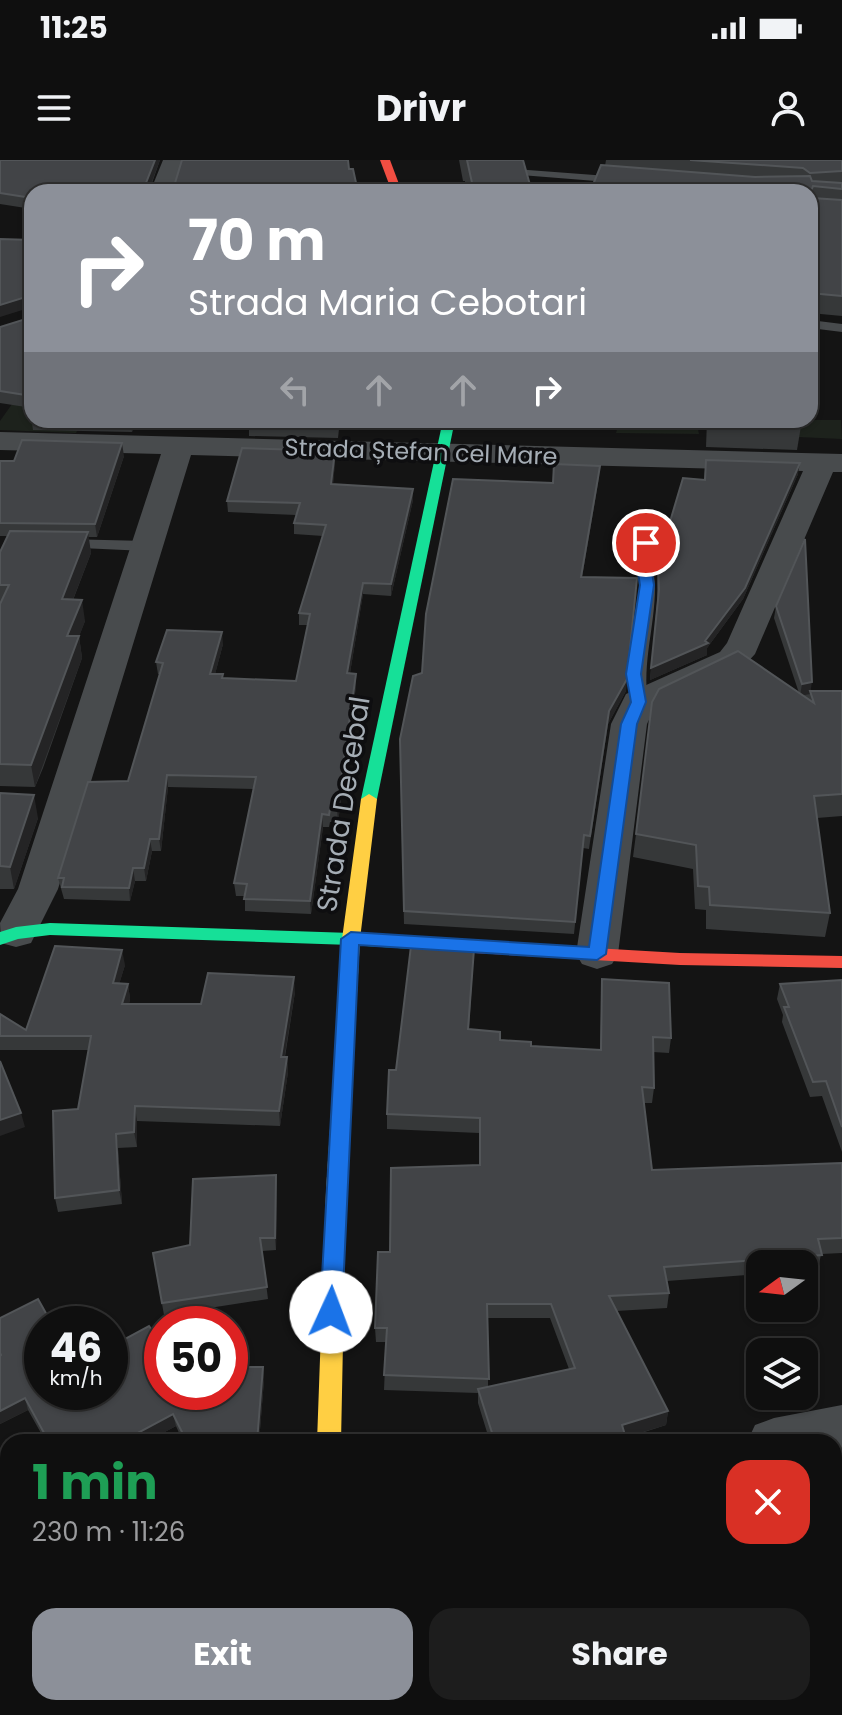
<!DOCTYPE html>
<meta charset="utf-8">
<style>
:root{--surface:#0f0f0f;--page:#1d1d1d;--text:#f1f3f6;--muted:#9b9c9e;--line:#2f2f2f;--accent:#8c9099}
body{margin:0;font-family:Poppins,sans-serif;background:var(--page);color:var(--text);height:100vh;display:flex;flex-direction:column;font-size:30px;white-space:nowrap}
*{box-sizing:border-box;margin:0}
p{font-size:26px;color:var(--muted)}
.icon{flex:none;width:44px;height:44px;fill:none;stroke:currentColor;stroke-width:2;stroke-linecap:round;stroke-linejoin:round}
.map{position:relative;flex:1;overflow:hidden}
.sheet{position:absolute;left:0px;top:1274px;width:842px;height:282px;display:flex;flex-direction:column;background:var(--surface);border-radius:24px 24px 0 0;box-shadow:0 2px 6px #0004,0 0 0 2px var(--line)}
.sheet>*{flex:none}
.top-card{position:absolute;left:24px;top:24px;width:794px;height:244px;border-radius:24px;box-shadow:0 2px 6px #0004,0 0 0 2px var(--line);background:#8c9099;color:#fff;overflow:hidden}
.needle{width:52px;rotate:255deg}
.fabs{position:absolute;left:746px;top:1090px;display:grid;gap:16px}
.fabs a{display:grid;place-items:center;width:72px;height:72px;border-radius:16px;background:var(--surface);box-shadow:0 2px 6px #0004,0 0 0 2px var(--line);font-size:40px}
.speed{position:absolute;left:24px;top:1146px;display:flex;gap:16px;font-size:40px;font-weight:700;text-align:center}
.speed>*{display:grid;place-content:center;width:104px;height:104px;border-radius:50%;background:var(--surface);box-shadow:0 2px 6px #0004,0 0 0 2px var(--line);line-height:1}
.speed small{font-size:20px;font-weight:400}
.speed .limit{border:12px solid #d22;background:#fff;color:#111}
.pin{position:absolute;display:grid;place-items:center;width:68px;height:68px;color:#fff;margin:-34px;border:4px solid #fff;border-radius:50%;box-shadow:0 2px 8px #0007}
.me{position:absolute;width:88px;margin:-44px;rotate:2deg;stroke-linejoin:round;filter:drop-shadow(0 0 6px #0008)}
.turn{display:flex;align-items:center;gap:28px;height:168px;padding:0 32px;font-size:36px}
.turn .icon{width:104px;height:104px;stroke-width:2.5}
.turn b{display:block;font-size:56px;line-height:68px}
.lanes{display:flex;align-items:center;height:76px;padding:0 32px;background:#0003;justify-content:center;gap:40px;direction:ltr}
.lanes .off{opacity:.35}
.round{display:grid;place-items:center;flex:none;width:84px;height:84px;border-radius:24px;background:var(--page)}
.overview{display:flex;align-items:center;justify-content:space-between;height:136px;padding:0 32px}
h1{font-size:48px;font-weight:700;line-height:60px;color:#1e9e55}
.button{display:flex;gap:16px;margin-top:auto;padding:16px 32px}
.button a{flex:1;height:92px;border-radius:24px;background:var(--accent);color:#fff;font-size:32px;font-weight:700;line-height:92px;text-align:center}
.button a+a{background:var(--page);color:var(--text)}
.status{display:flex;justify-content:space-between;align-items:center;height:56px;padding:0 40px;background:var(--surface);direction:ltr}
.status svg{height:22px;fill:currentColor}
header{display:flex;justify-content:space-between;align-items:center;height:104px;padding:0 32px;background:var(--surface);font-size:36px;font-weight:700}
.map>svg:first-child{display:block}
.green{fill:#1d221c}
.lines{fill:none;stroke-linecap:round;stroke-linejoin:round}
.lane{fill:#484b4d;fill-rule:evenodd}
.street{fill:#484b4d;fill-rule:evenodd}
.fast{fill:#16e098;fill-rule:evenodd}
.slow{fill:#ffcf43;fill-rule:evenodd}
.jam{fill:#f24e42;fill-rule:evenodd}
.wall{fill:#363839;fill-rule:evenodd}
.shaded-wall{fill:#242425}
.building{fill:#424447;stroke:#525558;stroke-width:2}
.route{fill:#1a73e8;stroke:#114b97;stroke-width:2}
.labels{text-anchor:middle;stroke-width:7;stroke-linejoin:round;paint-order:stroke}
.far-street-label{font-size:24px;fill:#a5adb5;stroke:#0e0e10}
.street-label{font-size:28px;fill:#a5adb5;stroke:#0e0e10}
</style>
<div class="status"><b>11:25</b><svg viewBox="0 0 49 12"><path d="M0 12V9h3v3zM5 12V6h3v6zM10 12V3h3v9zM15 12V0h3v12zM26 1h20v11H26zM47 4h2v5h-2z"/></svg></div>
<header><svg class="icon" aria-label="menu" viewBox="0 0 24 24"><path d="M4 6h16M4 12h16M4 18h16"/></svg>Drivr<svg class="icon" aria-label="person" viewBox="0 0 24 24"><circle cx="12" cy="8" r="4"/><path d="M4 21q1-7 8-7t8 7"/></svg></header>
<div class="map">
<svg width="842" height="1555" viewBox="0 0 842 1555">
<rect width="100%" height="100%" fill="#141414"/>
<g class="green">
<polygon points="32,216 32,260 78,269 76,273 0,270 0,261"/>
<polygon points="615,260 696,260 699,274 616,273 619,263"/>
<polygon points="795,260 841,260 842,279 798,277"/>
</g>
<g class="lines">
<g class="lane">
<polygon points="501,8 621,17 627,20 621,23 497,13 497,9"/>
<polygon points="492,23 498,26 496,28 408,32 390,29 396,26"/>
<polygon points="810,160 842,164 842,172 810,168"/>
<path d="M 646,378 L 654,383 C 649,399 655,412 655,427 C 655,467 642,502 648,542 L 639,547 L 630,542 C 625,502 639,467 639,427 C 639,412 633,399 638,383 Z"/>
<polygon points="64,379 146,381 154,386 146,391 59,387 56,384"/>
</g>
<g class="street">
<polygon points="163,0 185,0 174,32 150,32"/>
<polygon points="0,272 842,294 842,312 833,312 755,494 744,506 654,549 647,564 618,794 612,804 597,809 582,804 576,794 611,564 626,534 720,492 727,483 803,311 191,295 58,729 31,783 16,787 1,783 0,763 18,729 161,294 0,290"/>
<polygon points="842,1245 842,1293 834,1294 834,1282 747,1282 755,1265 774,1258"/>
</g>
<g class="fast">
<polygon points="443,260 455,260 377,639 369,644 361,639"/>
<polygon points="50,763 351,773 475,781 484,787 475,793 351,785 50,775 18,779 0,785 0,772 16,767"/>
</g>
<polygon class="slow" points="369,634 377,639 360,779 346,1032 341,1282 317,1282 326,1032 342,779 361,639"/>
<g class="jam">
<polygon points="380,0 390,0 402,32 392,32"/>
<polygon points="475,781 680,793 842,796 842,808 680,805 475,793 466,787"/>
<polygon points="357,1548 383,1548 384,1555 358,1555"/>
</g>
</g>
<g class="wall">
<polygon points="0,0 160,0 152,23 175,23 349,9 358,32 32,32 32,49 0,44"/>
<polygon points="459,0 523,0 532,32 465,32 465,21 463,21"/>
<polygon points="606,0 842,0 842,156 810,153 810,32 605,6"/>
<polygon points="32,157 32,248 0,243 0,167"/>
<polygon points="32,255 32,260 377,260 340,260 338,278 249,276 249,268 134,267 132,272 33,270 31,257"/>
<polygon points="707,260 802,260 797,290 706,287"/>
<polygon points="335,291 335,302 333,324 413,340 391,436 363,434 350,513 356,526 338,662 330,662 329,667 323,667 311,754 245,751 245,736 236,736 234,723 254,629 168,627 161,691 152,691 146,721 135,721 130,741 64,739 58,718 128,621 160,514 158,514 156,502 223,484 215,514 224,519 296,521 308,465 299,465 299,453 323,376 294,374 294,363 296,355 228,352 227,341"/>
<polygon points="124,296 97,377 88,377 91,393 73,440 85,461 79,476 82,498 43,608 35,627 0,626 0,392 7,376 0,376 0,301"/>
<polygon points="706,300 798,314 743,439 707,488 707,495 650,520 657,442 657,414 658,402 704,320"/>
<polygon points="599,317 582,417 626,531 608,564 589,689 583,688 574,774 404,764 400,579 422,513 553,323"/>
<polygon points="776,446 811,531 842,531 842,656 817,658 830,753 825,777 706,769 706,750 695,749 693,709 633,697 636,674 799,533 774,458"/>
<polygon points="0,633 38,658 14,729 0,729"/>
<path d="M 474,789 L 469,870 L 500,880 L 531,886 L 600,890 L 602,819 L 671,878 L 669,893 L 653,892 L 654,928 L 652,943 L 644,943 L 652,1010 L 842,1003 L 842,1093 L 821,1094 L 818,1110 L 804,1111 L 804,1104 L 760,1104 L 760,1114 L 667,1121 L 669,1133 L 667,1148 L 616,1151 L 668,1251 L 666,1265 L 626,1278 L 627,1282 L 490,1282 L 478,1243 L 478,1233 L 384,1230 L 386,1182 L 376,1182 L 375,1168 L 390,1092 L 479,1005 L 479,973 L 387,969 L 387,954 L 396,910 ZM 488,1158 L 550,1158 L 569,1209 L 488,1227 Z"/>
<polygon points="125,805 119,824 128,824 130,839 129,844 201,844 295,832 285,897 287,897 288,912 280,966 137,961 137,987 118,988 122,1044 58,1052 55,1038 78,949 89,890 0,890 0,854 26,870"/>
<polygon points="842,820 842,992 822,936 810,937 782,862 783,855 777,839 780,824"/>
<polygon points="276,1015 277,1028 276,1090 262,1091 268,1139 164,1155 153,1093 190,1085"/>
<polygon points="0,1158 42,1232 162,1232 248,1207 263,1207 264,1220 259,1282 183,1282 176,1266 146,1282 46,1282 28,1250 0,1264"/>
<polygon points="842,1314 842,1378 834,1352 834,1315"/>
<polygon points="842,1420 842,1487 834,1487 834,1421"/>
</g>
<g class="shaded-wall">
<polygon points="155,0 160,0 148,32 146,23"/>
<polygon points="32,135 32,147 0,157 0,145"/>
<polygon points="130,260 133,260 134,267 132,272"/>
<polygon points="122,283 124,296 97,377 95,364"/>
<polygon points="335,291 335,302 332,336 331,324"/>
<polygon points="800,303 798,314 743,439 707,488 707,495 650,520 651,508"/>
<polygon points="600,306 599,317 580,429 581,417"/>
<polygon points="413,329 413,340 391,436 391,424"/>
<polygon points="88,372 91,393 65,460 62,439"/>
<polygon points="363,423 363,434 348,525 347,513"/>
<polygon points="637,430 626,531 608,564 589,689 609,551"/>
<polygon points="82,440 85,461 71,498 67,476"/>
<polygon points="222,472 223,484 212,526 210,514"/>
<polygon points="79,476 82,498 35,627 31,605"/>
<polygon points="356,514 356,526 338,662 337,649"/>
<polygon points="812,522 810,534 800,536 802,524"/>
<polygon points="167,615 168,627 161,691 159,679"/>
<polygon points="34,635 38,658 14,729 10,707"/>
<polygon points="322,654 323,667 311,754 310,741"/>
<polygon points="150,679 152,691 146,721 144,708"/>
<polygon points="133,708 135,721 130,741 129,728"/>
<polygon points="122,790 125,805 115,838 113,823"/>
<polygon points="294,817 295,832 282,912 281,897"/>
<polygon points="128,824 130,839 125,858 122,844"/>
<polygon points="287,897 288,912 280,966 279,951"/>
<polygon points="135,946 137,961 137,987 134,972"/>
<polygon points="21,953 25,967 0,976 0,960"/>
<polygon points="116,974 118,988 122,1044 119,1030"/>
<polygon points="276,1015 277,1028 276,1090 275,1078"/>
<polygon points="263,1207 264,1220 259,1282 257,1282"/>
<polygon points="25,1238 28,1250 0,1264 0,1251"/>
<polygon points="668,1251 666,1265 620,1279 622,1265"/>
<polygon points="173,1254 176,1266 146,1282 121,1282"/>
</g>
<g class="building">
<polygon points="0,0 155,0 146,23 175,23 182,0 348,0 349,9 353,9 358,32 371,32 32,32 32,38 0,33"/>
<polygon points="467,0 523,0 532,32 474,32"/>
<polygon points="690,0 842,0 842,11 810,13 803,8"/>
<polygon points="601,5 755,17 810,16 812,21 842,23 842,29 813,26 810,34 810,32 590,32"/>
<polygon points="810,35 812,38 842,40 842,136 810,133"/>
<polygon points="0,79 32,80 32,136 32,135 0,145"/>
<polygon points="32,157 32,236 0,231 0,167"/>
<polygon points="249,260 338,260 338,265 248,263"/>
<polygon points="22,280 122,283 95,364 0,363 0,301 14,301"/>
<polygon points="242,288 335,291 331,324 413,329 391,424 363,423 347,513 356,514 337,649 330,649 329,655 322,654 310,741 244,739 247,724 234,723 256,617 167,615 159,679 150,679 144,708 133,708 129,728 62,727 64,718 58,718 88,622 128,621 163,503 156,502 167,470 222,472 210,514 223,514 222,518 296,521 310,454 299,453 326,365 294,363 300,343 227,341"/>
<polygon points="706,300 800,303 745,428 705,481 708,483 651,508 659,430 658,402 683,318 705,320"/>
<polygon points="554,304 600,306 581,417 637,418 627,519 609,551 590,676 584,675 575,762 404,751 400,579 413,516 422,513 426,454 453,319 553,323"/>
<polygon points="10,371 88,372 62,439 82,440 67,476 79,476 31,605 0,604 0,444 9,425 0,425 0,392"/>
<polygon points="805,379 812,522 802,524 776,446"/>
<polygon points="738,491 814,543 810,531 842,531 842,634 814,636 830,753 710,745 709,727 698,726 696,685 636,674 652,542 659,529"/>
<polygon points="0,633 34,635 10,707 0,706"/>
<polygon points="55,786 122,790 113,823 128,824 122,844 201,844 208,813 294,817 281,897 287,897 279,951 135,946 134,972 116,974 119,1030 55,1038 53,951 78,949 91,876 0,876 0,854 26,870"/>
<polygon points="411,786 474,789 468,869 500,872 500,880 531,882 531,886 601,890 602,819 669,823 671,878 653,877 654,928 642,927 652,1010 842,1003 842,1078 818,1079 822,1095 664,1107 669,1133 609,1136 668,1251 622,1265 627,1282 495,1282 478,1229 575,1208 551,1144 487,1144 489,1219 384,1215 387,1168 375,1168 378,1092 390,1092 391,1008 480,1005 480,958 387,954 389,910 396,910"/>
<polygon points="842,820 842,967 826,921 813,922 784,847 789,847 780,824"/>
<polygon points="0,901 21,953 0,960"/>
<polygon points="276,1015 275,1078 260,1078 267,1127 162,1143 153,1093 190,1085 193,1019"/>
<polygon points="38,1139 52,1164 42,1164 42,1232 110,1232 110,1187 149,1166 162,1184 162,1232 230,1232 230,1199 247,1198 247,1207 263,1207 257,1282 187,1282 173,1254 121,1282 49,1282 25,1238 0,1251 0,1196 1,1195 0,1193 0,1158"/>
<polygon points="842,1314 842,1355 834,1328 834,1315"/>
<polygon points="842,1420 842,1476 834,1476 834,1421"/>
<polygon points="842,1538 842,1555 726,1555 725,1552 759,1548 834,1548 834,1539"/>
<polygon points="106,1548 126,1548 128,1555 83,1555"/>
<polygon points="195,1548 260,1548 262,1555 170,1555"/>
<polygon points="505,1548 648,1548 650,1555 506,1555"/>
</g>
<polygon class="route" points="646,379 653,383 649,394 654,425 641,514 646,542 637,564 606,794 597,800 359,785 342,1152 339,1159 331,1161 324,1159 320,1152 341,779 351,772 589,787 621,564 631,542 626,514 640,425 635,394 641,380"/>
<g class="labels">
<g class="far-street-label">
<text transform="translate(421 292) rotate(2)" y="8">Strada Ștefan cel Mare</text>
</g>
<g class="street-label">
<text transform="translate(343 644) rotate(-81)" y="10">Strada Decebal</text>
</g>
</g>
</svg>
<div class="fabs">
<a><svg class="needle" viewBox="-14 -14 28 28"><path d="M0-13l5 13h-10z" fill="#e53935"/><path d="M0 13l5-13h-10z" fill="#9b9c9e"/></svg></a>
<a><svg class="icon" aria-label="layers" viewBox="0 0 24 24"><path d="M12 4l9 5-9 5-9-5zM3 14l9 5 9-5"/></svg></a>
</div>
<div class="speed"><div>46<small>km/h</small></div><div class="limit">50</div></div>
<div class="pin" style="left:646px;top:383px;background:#d93025"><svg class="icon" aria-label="arrive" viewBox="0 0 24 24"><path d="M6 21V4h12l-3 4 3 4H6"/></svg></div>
<svg class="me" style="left:331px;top:1152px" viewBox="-20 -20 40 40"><circle r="19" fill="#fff"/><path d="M0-13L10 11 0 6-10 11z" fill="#1a73e8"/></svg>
<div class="top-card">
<div class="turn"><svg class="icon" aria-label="right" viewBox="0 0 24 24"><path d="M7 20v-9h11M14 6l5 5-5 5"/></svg><div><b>70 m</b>Strada Maria Cebotari</div></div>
<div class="lanes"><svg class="icon off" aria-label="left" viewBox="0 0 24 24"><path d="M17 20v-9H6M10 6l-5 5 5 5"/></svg><svg class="icon off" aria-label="ahead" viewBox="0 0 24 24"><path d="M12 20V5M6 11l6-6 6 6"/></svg><svg class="icon off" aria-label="ahead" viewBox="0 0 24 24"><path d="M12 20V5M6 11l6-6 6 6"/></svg><svg class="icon" aria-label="right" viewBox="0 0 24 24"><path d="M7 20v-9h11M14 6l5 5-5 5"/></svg></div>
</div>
<section class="sheet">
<div class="overview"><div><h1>1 min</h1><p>230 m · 11:26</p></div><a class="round" style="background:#d93025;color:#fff"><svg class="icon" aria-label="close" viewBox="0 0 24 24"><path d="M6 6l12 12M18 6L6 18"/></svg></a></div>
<div class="button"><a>Exit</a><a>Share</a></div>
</section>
</div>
